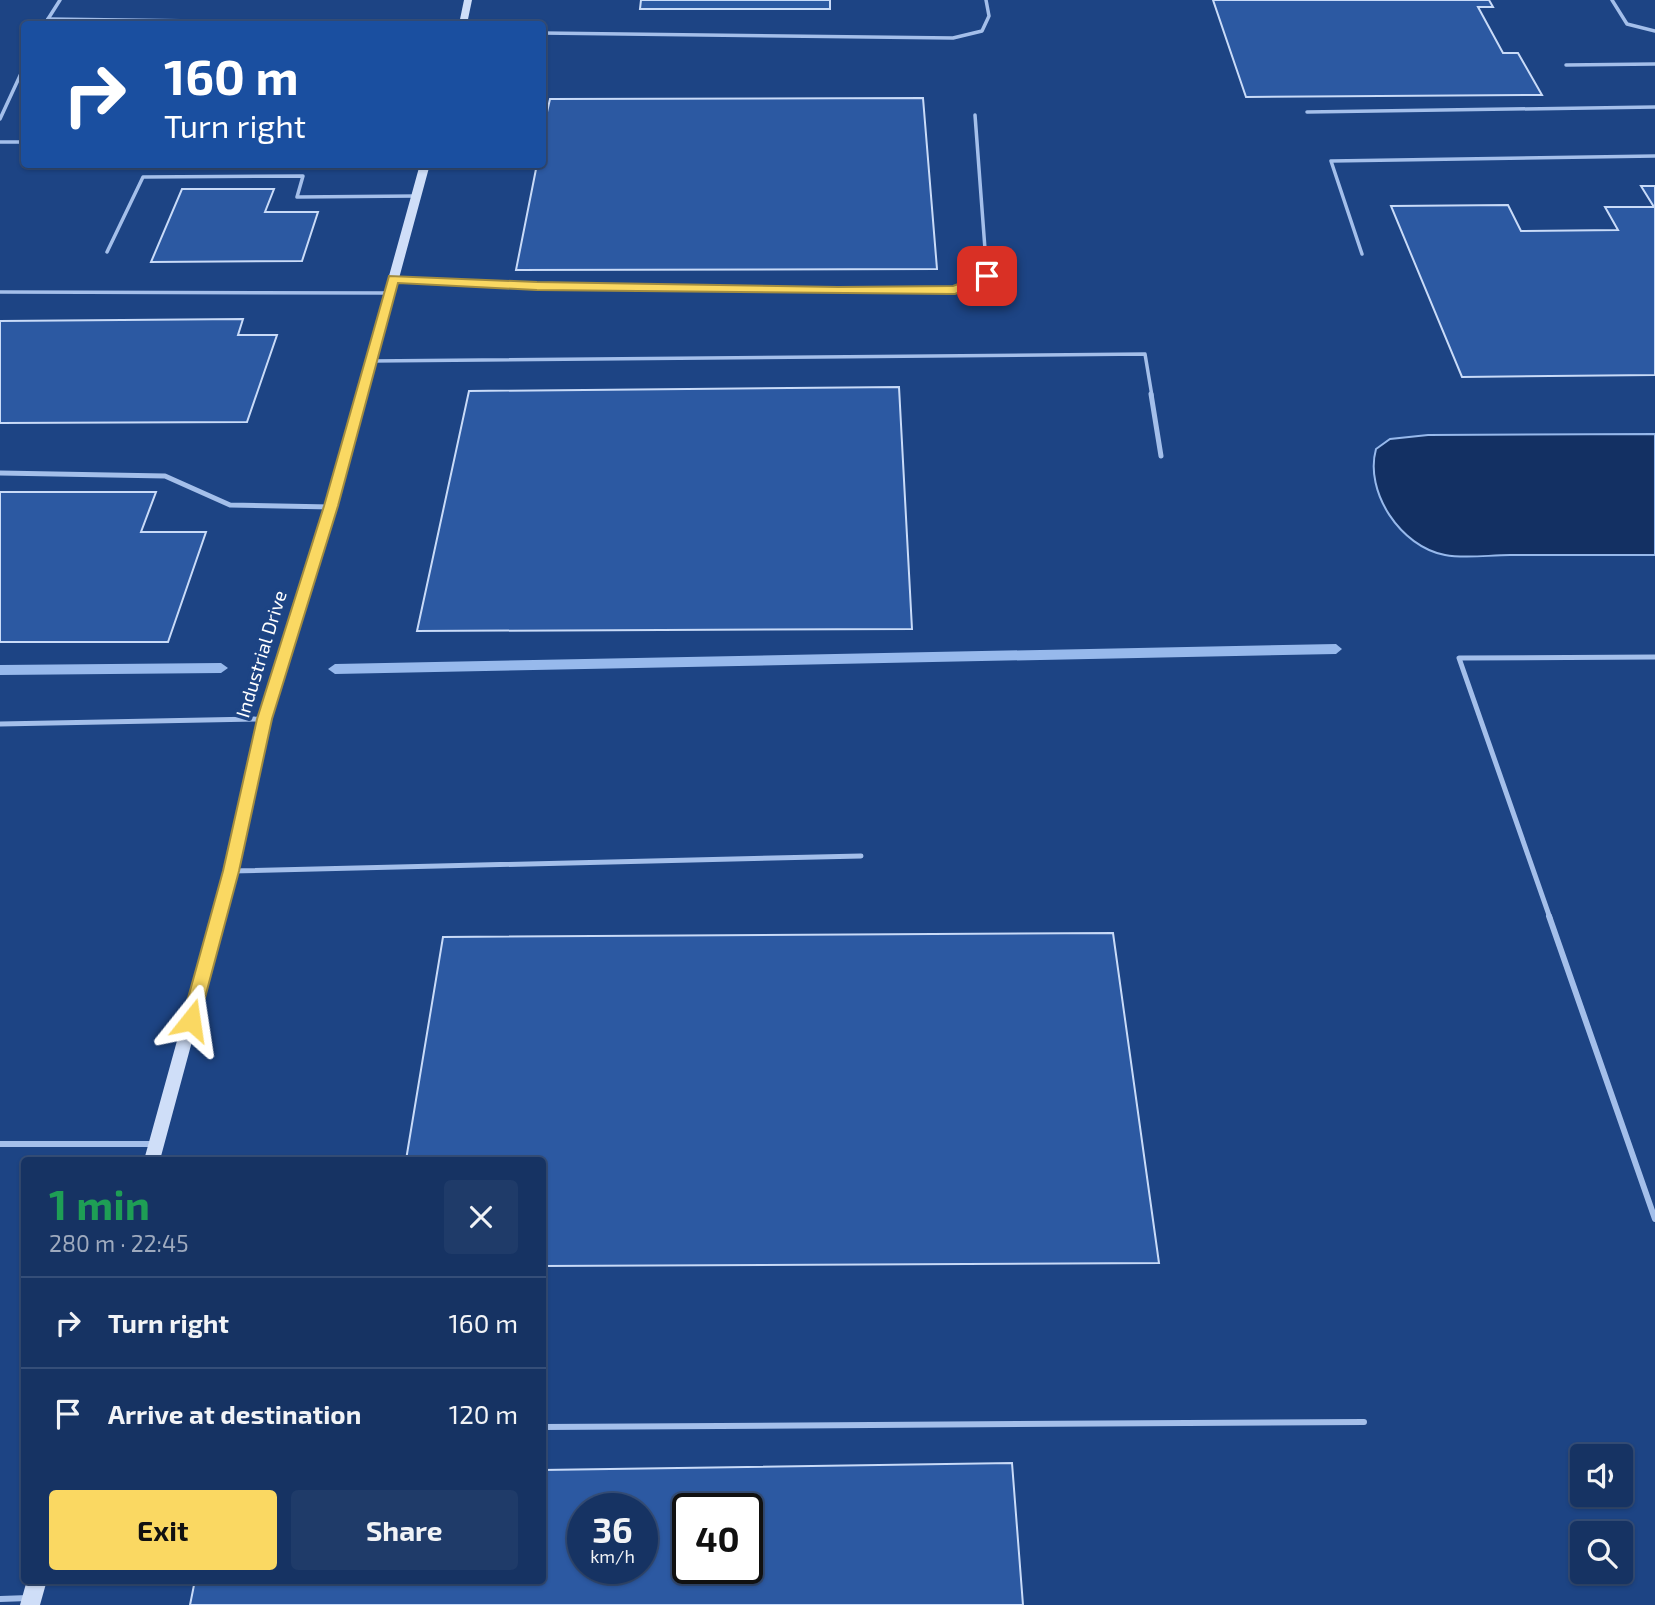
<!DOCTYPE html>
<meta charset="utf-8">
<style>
:root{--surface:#163363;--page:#1f3b69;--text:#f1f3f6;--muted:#9eaabe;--line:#354e78;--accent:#fad862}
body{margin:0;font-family:"Exo 2",sans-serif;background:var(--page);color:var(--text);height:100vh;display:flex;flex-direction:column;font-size:26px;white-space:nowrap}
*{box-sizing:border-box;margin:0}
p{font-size:23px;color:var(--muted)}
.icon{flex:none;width:38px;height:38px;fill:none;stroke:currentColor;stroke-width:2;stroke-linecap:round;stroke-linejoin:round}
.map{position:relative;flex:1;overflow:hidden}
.drawer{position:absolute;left:21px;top:1157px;width:525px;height:427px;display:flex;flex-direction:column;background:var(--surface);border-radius:7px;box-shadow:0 2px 5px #0004,0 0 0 2px var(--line)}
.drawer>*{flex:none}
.guide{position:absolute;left:21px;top:21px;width:525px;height:147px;border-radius:7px;box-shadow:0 2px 5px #0004,0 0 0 2px var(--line);background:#1a4fa0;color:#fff;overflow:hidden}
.buttons{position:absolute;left:1570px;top:1444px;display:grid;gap:14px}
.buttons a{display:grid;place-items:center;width:63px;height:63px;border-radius:7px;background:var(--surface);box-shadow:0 2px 5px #0004,0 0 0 2px var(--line);font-size:35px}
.speed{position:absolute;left:567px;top:1493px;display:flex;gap:14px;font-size:35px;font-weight:700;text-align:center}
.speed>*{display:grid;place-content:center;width:91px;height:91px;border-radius:50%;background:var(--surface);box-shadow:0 2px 5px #0004,0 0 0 2px var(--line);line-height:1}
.speed small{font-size:18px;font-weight:400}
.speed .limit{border:4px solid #111;border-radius:10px;background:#fff;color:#111}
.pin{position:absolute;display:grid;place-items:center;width:60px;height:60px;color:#fff;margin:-30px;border-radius:14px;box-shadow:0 4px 10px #0006}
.me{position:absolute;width:77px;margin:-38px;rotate:15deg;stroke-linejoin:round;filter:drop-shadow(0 0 5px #0008)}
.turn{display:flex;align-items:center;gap:24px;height:147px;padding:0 28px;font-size:32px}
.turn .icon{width:91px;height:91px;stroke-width:2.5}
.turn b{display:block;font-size:49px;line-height:60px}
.round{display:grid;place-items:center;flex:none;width:74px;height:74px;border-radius:7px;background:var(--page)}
.headline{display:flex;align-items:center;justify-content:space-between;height:119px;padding:0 28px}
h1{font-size:42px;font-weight:700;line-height:52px;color:#1e9e55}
.action{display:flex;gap:14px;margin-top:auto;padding:14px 28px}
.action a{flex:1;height:80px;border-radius:7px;background:var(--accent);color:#111;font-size:28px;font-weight:700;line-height:80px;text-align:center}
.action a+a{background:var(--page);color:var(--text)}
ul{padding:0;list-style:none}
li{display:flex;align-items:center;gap:21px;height:91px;padding:0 28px;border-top:2px solid var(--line)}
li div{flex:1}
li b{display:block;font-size:26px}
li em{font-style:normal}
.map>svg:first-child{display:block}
.water{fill:#133063;stroke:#97b9ec;stroke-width:2}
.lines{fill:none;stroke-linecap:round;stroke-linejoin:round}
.stream{fill:#97b9ec;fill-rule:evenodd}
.building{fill:#2c59a2;stroke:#c9dbf8;stroke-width:2;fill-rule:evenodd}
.lane-far2{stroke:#a4bfea;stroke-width:3.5}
.lane-far1{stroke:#a4bfea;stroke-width:5}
.lane{stroke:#a4bfea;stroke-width:6}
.secondary{fill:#cfdef8;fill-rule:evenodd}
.route{fill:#fad862;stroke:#a28c40;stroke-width:2}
.labels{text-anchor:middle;stroke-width:7;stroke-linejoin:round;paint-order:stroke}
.street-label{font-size:19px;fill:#fff;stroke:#1d4484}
</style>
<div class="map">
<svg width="1655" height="1605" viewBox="0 0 1655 1605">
<rect width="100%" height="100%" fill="#1d4484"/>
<path class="water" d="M 1655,434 L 1655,555 C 1607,555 1558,555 1510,555 C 1489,555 1465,559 1445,555 C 1401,547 1364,492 1376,449 L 1390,439 L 1428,435 Z"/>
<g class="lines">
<g class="stream">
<polygon points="1336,644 1342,649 1336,654 335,674 328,669 335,664"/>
<polygon points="221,663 228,668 221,673 0,675 0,665"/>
</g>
</g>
<g class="building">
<polygon points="641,0 830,0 830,9 640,9"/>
<polygon points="1213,0 1489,0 1493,7 1478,7 1503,53 1518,53 1542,95 1246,97"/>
<polygon points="923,98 937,269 516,270 537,164 542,164 542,134 550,99"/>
<polygon points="1641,186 1655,186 1655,375 1462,377 1391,206 1508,205 1521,231 1618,230 1605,207 1654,207"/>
<polygon points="182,189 274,189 265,212 318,212 302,261 151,262"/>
<polygon points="243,319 238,335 277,335 247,422 0,423 0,321"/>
<polygon points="899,387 912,629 417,631 469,391"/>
<polygon points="0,492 156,492 141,532 206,532 168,642 0,642"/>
<polygon points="1113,933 1159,1263 542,1266 542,1160 406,1160 443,937"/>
<path d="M 1012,1463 L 1023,1605 L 190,1605 L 195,1580 L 542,1580 L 542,1470 ZM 583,1508 L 642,1508 L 642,1568 L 583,1568 ZM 688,1508 L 747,1508 L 747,1568 L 688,1568 Z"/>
</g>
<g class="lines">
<g class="lane-far2">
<polyline points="1612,0 1627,24 1655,31"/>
<polyline points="48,19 60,0"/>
<polyline points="45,24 48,19 420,24"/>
<polyline points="542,33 953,38 982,31 989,16 986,0"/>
<polyline points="1566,65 1655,64"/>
<polyline points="1307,112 1655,107"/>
<polyline points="0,119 24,67"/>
<polyline points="0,142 24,142"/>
<polyline points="107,252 143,177 303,176 297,197 416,196"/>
<polyline points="1362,254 1331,161 1655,156"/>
<polyline points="393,279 537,286 955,290 987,276 975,115"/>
<polyline points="0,292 389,293"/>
<polyline points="371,361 1145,354 1152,396"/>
</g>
<g class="lane-far1">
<polyline points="1151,394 1161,456"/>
<polyline points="0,473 165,476 230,505 331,507"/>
<polyline points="0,724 261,719"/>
<polyline points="231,871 861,856"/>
<polyline points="1550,918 1459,658 1655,657"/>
</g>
<g class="lane">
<polyline points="1549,916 1655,1219"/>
<polyline points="0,1144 153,1144"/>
<polyline points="542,1427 1364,1422"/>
<polyline points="0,1599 29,1598"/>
</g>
<g class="secondary">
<polygon points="464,0 472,0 467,24 459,24"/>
<polygon points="420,164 430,164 337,507 271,719 238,871 160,1160 144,1160 224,871 257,719 325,507"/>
<polygon points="27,1580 47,1580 40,1605 20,1605"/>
</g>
</g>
<polygon class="route" points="987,273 991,274 991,279 955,294 537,290 398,283 338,506 272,719 239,871 199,1020 197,1026 184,1026 182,1020 223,871 257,719 324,506 389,276 537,282 838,287 953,286"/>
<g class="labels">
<g class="street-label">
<text transform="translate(261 654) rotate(-73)" y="7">Industrial Drive</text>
</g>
</g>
</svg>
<div class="buttons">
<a><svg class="icon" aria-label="sound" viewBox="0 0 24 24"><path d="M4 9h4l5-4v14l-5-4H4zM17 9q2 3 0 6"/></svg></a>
<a><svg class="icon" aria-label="search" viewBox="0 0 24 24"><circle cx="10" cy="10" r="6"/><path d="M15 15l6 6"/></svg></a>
</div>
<div class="speed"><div>36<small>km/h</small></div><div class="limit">40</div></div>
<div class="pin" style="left:987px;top:276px;background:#d93025"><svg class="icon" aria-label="arrive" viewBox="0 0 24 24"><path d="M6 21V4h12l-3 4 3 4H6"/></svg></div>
<svg class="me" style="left:191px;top:1020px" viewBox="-20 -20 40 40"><path d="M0-17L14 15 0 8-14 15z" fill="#fad862" stroke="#fff" stroke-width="4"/></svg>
<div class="guide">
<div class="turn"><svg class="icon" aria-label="right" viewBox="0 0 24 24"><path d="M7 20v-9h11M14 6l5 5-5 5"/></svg><div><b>160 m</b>Turn right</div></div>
</div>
<section class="drawer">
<div class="headline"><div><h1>1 min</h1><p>280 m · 22:45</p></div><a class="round"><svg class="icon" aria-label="close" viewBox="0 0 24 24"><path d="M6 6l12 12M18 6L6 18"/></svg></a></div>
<ul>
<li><svg class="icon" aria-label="right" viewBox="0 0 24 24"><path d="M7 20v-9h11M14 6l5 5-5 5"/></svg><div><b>Turn right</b></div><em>160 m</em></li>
<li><svg class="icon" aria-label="arrive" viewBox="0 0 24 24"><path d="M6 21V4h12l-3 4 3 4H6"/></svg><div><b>Arrive at destination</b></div><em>120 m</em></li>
</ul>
<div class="action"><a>Exit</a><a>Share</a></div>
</section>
</div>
